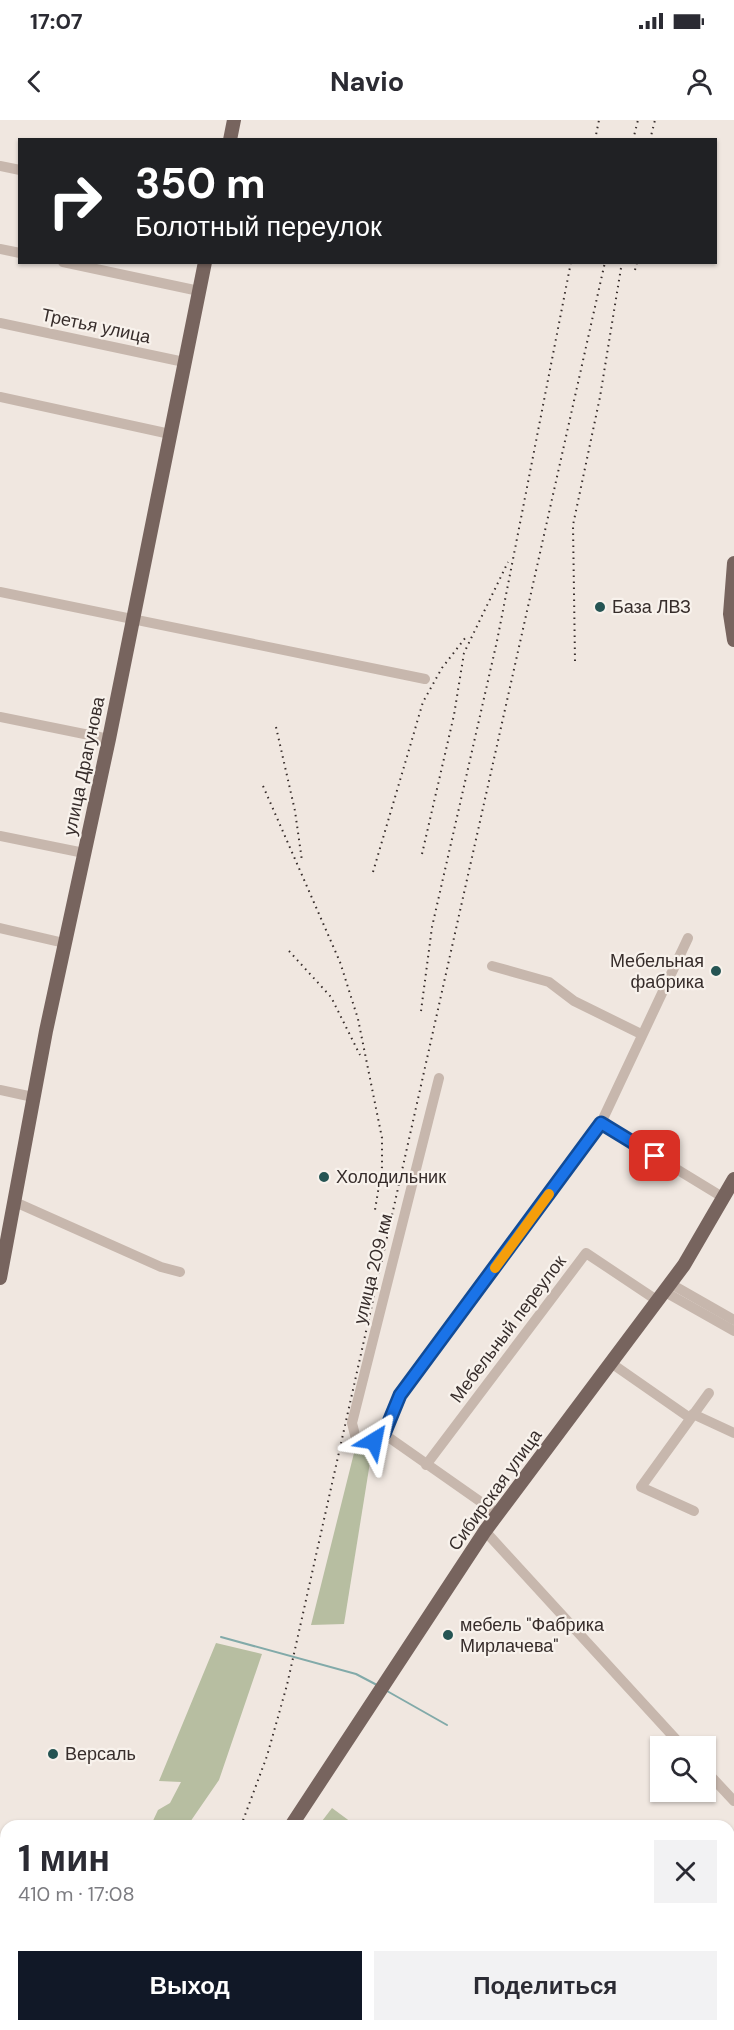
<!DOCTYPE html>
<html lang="ru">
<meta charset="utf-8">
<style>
:root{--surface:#fff;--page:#f2f2f3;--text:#2b2b33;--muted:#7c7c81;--accent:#111827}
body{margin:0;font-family:"DM Sans",sans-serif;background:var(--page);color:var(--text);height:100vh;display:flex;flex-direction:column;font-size:22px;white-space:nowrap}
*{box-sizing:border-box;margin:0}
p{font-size:20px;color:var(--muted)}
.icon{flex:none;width:33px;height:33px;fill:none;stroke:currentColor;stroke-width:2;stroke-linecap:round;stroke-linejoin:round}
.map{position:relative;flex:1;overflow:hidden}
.side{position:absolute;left:0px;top:1700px;width:735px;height:212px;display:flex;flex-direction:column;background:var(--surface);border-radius:18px 18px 0 0;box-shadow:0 2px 4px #0004}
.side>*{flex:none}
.hud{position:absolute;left:18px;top:18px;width:699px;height:126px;border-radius:0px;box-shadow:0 2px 4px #0004;background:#202124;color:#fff;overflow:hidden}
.buttons{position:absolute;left:650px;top:1616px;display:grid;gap:12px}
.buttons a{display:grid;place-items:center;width:66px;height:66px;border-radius:0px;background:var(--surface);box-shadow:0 2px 4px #0004;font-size:30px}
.pin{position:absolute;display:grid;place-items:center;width:51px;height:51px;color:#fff;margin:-26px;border-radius:12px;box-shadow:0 3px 9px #0006}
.me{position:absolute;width:66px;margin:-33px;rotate:35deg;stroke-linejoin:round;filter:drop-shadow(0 0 4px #0008)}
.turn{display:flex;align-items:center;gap:21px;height:126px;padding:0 18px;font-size:27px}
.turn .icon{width:78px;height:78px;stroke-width:2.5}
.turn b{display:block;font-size:42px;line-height:51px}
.round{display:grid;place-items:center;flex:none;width:63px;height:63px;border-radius:0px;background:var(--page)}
.summary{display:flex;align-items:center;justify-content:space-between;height:102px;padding:0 18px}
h1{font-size:36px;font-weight:700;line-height:45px}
.cta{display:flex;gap:12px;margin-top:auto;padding:12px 18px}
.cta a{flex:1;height:69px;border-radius:0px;background:var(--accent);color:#fff;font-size:24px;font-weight:700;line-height:69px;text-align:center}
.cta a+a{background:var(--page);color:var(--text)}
.status{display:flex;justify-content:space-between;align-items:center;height:42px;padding:0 30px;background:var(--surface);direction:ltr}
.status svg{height:16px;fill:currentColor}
header{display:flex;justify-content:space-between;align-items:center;height:78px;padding:0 18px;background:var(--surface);font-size:27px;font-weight:700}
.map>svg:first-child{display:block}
.green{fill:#b7bea1}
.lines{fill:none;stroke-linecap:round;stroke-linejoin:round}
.stream{stroke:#82aaa9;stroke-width:2}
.minor{stroke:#c7b7ad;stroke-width:10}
.major{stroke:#77645e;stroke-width:14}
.rail{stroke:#372d2b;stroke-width:2;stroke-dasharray:1.5 4.5;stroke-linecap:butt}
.route-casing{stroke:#114b97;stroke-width:15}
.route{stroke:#1a73e8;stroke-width:10}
.slow{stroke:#f59e0b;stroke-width:10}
.poi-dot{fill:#255453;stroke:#f8f2ec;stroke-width:2}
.labels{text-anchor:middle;stroke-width:4.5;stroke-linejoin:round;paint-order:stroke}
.street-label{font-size:18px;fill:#372d2b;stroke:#f8f2ec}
.poi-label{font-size:18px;fill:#372d2b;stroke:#f8f2ec;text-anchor:start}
</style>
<div class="status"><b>17:07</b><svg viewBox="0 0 49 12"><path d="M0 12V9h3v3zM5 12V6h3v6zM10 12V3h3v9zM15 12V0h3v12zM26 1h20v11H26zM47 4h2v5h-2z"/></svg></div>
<header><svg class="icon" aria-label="back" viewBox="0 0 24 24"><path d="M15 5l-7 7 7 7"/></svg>Navio<svg class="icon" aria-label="person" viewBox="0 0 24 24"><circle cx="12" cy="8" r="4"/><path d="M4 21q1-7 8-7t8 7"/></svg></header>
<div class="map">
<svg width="734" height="1910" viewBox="0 0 734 1910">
<rect width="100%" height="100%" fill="#f0e7e0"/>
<g class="green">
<polygon points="355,1329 372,1330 344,1504 311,1505"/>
<polygon points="216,1523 262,1534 219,1660 188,1705 151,1705 158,1690 170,1683 181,1662 159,1661"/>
<polygon points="332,1688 355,1705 319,1705"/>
</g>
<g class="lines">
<g class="stream">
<polyline points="221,1517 356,1554 377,1565"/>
<polyline points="387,1571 447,1605"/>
</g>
<g class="minor">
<polyline points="0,46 20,50"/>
<polyline points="0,129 20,133"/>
<polyline points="63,142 199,171"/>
<polyline points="0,203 184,242"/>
<polyline points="0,277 170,314"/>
<polyline points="0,472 425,559"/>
<polyline points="0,597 109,619"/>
<polyline points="0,716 84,733"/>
<polyline points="0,808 64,823"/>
<polyline points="492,846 549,862 574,881 641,914"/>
<polyline points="0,970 33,977"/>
<polyline points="601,1003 724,1078"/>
<polyline points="15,1082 161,1147 180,1152"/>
<polyline points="671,1164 734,1200"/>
<polyline points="665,1172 734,1211"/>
<polyline points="611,1243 690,1298"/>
<polyline points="693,1294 734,1313"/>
<polyline points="384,1314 400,1275 601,1003 688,818"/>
<polyline points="384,1314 374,1321 356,1319 352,1303 439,958"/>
<polyline points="384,1314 498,1394"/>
<polyline points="426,1345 586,1133 658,1181"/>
<polyline points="694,1391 641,1367 709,1273"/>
<polyline points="485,1411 682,1626"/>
<polyline points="705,1650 734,1681"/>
<polyline points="475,1905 480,1910"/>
</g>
<g class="major">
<polyline points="230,20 234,0"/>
<polyline points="734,443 730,494 734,520"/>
<polyline points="0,1158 46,911 109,619 205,142"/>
<polyline points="291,1706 485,1411 684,1145 734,1059"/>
<polyline points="0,1867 6,1867"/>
<polyline points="67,1905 73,1910"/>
<polyline points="151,1910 154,1905"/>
</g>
<g class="rail">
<polyline points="595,20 599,0"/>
<polyline points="633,20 638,0"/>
<polyline points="650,20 655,0"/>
<polyline points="635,150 637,142"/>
<polyline points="575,541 573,405 600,277 621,148"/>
<polyline points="276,607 295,691 302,741"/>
<polyline points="263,666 340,842 358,899 382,1018 382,1047 375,1090"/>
<polyline points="422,734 454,595 464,533 508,442"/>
<polyline points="373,752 423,582 442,548 466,517"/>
<polyline points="289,831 331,877 360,935"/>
<polyline points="421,891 432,807 497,521 571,142"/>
<polyline points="241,1706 267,1636 287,1565 605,142"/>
<polyline points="93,1910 97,1905"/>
</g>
</g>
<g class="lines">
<g class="route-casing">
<polyline id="route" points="374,1321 384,1314 400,1275 601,1003 655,1036"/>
</g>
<use href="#route" class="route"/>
<polyline class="slow" points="495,1148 549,1074"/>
</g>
<g class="poi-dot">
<circle cx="600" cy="487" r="6"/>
<circle cx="716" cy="851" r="6"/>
<circle cx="324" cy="1057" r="6"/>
<circle cx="448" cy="1515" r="6"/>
<circle cx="53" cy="1634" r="6"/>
</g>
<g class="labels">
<g class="street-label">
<text transform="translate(96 206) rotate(12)" y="6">Третья улица</text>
<text transform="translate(84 646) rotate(-78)" y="6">улица Драгунова</text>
<text transform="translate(373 1149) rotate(-76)" y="6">улица 209 км</text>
<text transform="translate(508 1209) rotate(-53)" y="6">Мебельный переулок</text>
<text transform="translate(495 1370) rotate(-54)" y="6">Сибирская улица</text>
</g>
<g class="poi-label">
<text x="612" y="493">База ЛВЗ</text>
<text x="704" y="847" text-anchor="end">Мебельная<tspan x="704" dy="21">фабрика</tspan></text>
<text x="336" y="1063">Холодильник</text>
<text x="460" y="1511">мебель "Фабрика<tspan x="460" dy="21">Мирлачева"</tspan></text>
<text x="65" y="1640">Версаль</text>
</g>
</g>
</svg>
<div class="buttons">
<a><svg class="icon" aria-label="search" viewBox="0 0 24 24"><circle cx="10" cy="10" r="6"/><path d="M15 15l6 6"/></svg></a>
</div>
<div class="pin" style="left:655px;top:1036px;background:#d93025"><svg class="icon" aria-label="arrive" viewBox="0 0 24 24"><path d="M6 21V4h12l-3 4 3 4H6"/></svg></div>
<svg class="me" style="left:374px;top:1321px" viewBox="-20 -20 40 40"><path d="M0-17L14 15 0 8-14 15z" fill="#1a73e8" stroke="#fff" stroke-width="4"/></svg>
<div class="hud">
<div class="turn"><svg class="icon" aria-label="right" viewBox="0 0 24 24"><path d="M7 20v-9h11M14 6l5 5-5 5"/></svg><div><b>350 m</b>Болотный переулок</div></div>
</div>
<section class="side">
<div class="summary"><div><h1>1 мин</h1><p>410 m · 17:08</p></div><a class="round"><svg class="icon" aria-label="close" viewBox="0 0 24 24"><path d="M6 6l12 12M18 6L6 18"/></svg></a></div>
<div class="cta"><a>Выход</a><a>Поделиться</a></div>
</section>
</div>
